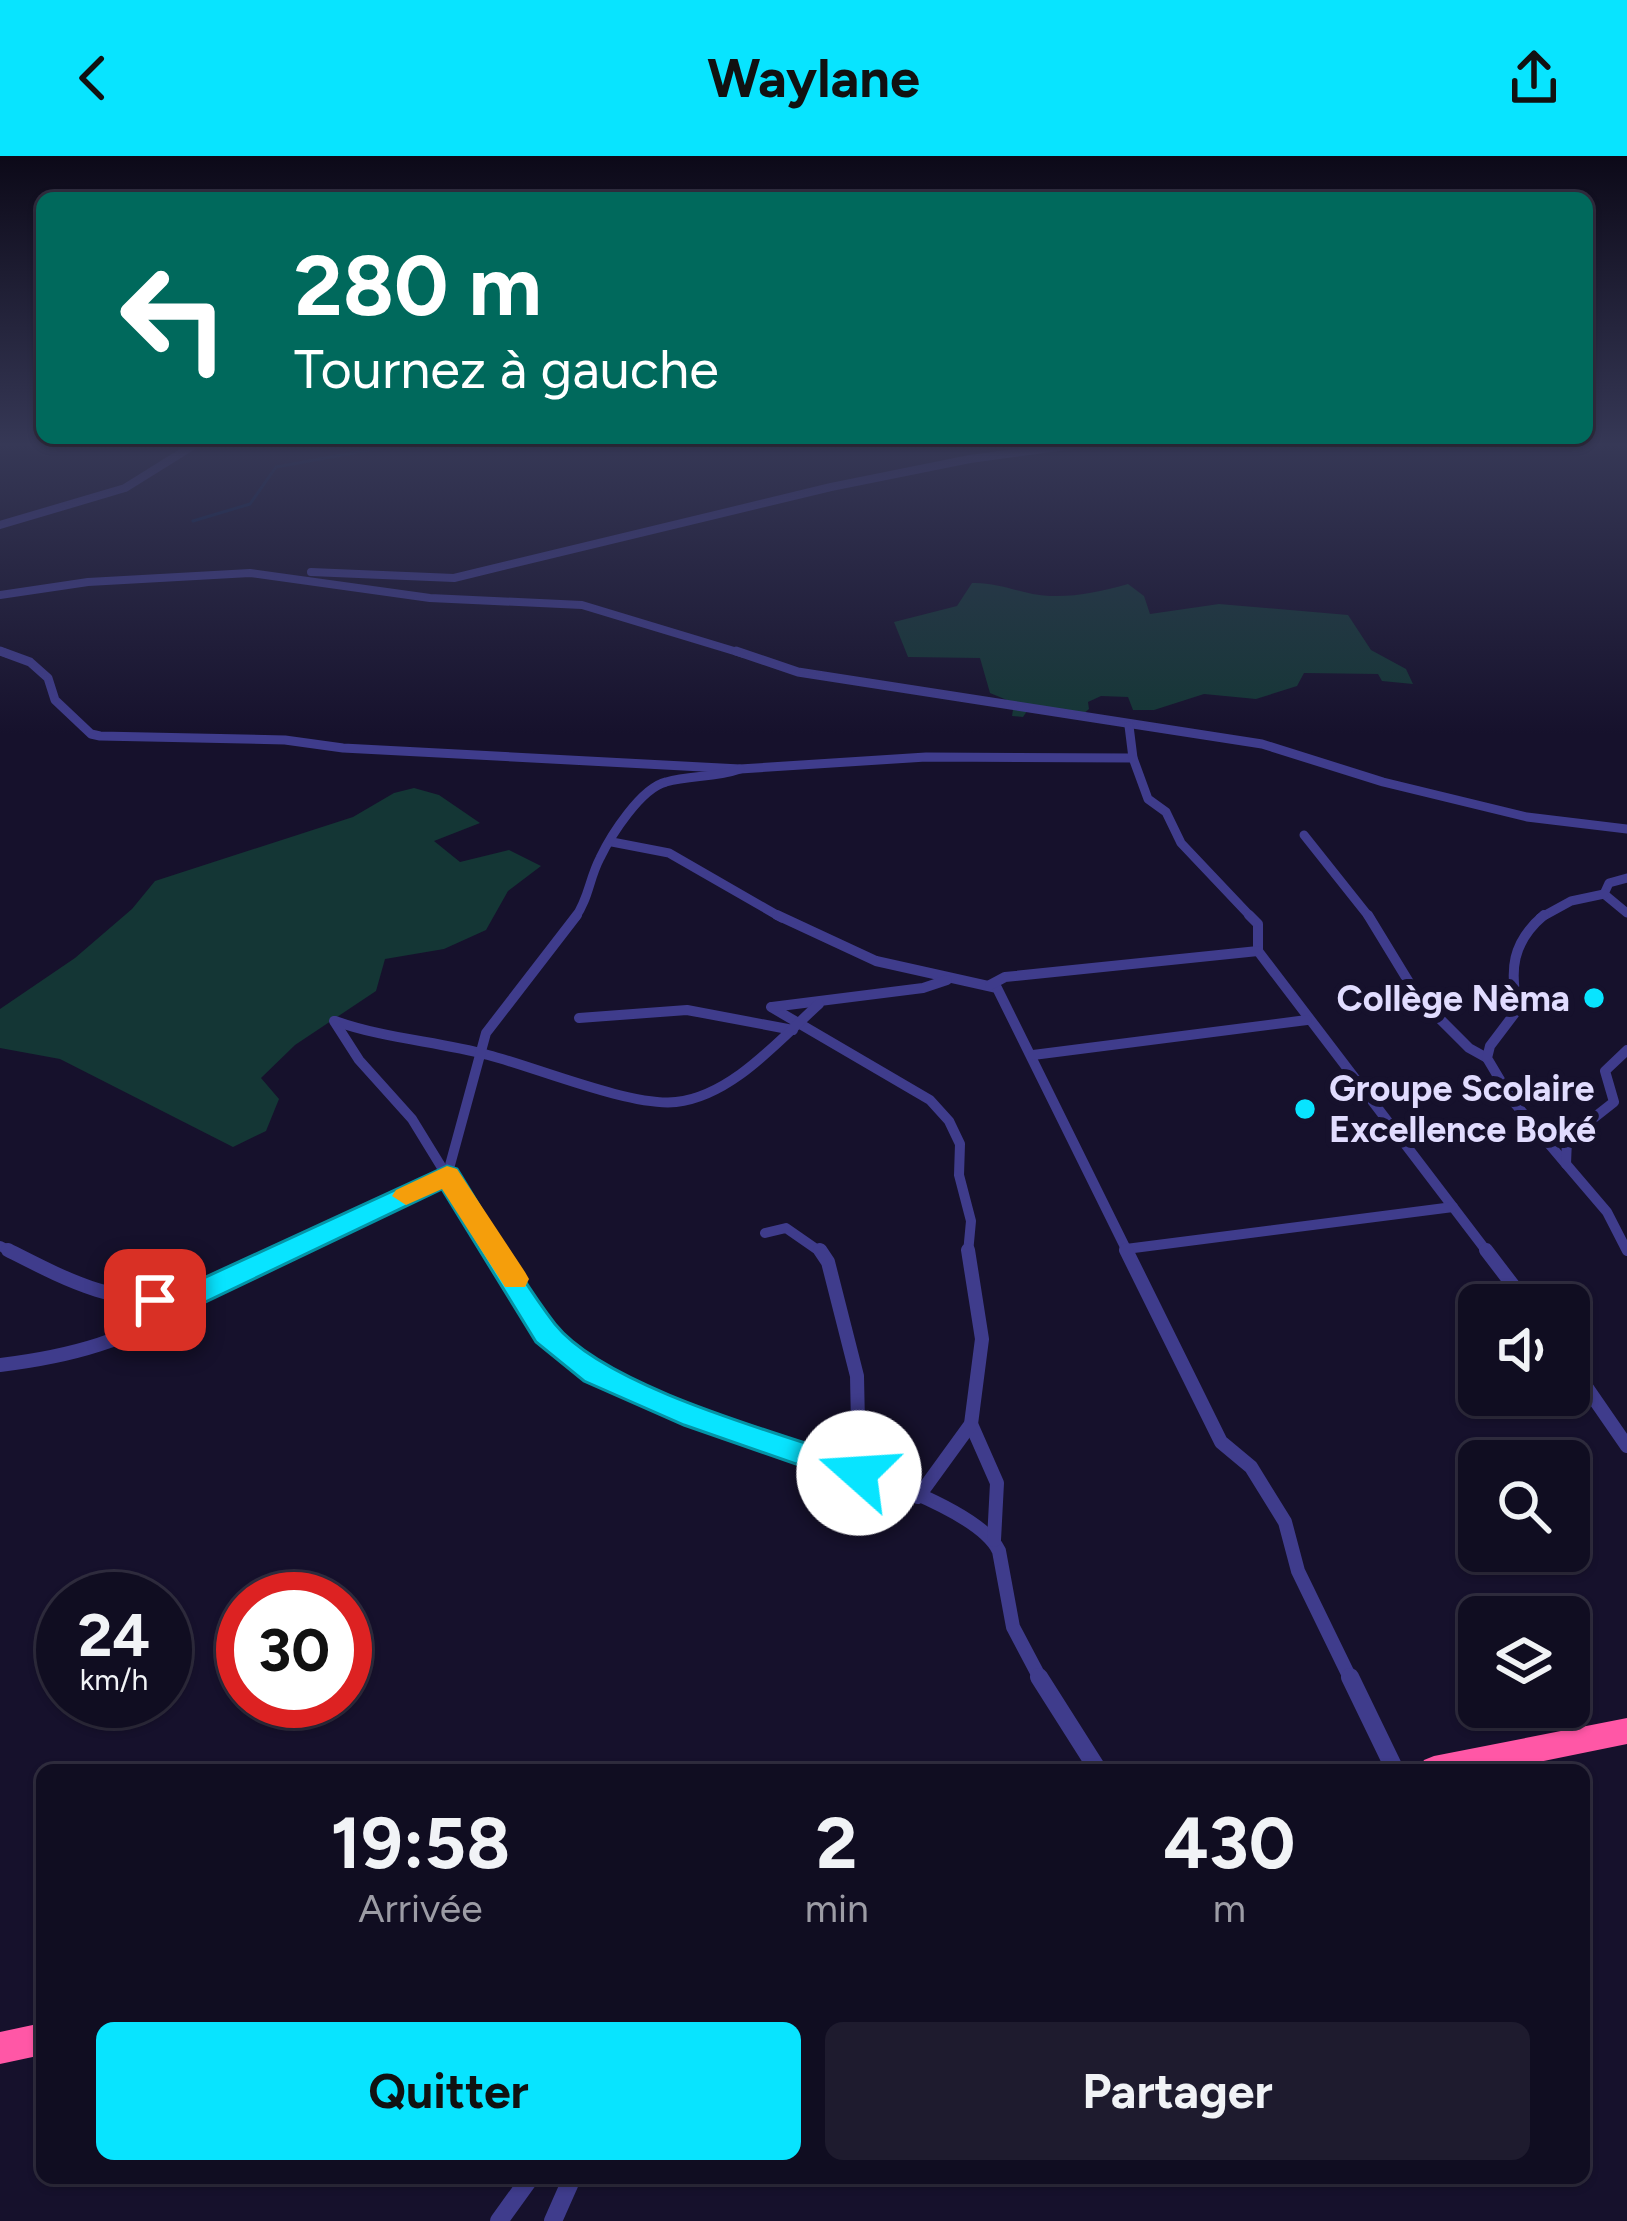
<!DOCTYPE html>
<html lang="fr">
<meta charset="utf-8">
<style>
:root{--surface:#100d21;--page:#1e1b2e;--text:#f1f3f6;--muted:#9c9ca5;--line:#302d3f;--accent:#08e4ff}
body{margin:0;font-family:Figtree,sans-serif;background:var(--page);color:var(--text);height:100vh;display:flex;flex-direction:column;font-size:45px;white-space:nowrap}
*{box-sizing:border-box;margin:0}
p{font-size:39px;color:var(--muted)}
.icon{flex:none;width:66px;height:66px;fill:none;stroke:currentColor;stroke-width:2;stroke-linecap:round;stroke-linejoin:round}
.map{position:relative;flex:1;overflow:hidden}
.details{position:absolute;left:36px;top:1608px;width:1554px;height:420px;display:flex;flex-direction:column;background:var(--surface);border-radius:18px;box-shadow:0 3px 9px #0004,0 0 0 3px var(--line)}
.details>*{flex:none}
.banner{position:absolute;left:36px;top:36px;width:1557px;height:252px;border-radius:18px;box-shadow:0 3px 9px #0004,0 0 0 3px var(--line);background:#00695c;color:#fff;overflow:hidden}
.fabs{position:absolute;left:1458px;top:1128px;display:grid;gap:24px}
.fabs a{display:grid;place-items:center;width:132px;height:132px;border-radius:18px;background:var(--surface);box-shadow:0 3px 9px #0004,0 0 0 3px var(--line);font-size:60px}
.speed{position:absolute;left:36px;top:1416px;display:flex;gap:24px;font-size:60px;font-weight:700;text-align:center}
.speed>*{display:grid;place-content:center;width:156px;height:156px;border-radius:50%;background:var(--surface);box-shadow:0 3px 9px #0004,0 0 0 3px var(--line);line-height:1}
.speed small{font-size:30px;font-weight:400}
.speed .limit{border:18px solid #d22;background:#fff;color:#111}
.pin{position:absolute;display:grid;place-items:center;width:102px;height:102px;color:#fff;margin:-51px;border-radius:24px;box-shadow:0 6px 18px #0006}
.me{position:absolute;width:132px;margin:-66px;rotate:289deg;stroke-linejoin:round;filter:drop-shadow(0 0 9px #0008)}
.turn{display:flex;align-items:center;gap:42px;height:252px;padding:0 60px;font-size:54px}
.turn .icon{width:156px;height:156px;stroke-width:2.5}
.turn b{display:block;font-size:84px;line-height:102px}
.eta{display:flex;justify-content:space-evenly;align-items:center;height:204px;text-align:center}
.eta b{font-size:72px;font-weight:700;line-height:84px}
.primary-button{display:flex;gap:24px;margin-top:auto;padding:24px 60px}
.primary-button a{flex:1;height:138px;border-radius:18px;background:var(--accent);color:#111;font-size:48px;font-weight:700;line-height:138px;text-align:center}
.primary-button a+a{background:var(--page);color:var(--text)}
header{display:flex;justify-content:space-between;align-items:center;height:156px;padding:0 60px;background:var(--accent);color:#111;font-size:54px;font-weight:700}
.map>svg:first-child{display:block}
.green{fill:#143635}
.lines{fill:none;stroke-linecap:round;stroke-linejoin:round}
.stream{stroke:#0a224c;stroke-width:3}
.street-far4{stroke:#3f3c8c;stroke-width:8}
.street-far3{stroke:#3f3c8c;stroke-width:9}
.street-far2{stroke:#3f3c8c;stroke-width:10}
.street-far1{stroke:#3f3c8c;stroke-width:14}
.street{stroke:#3f3c8c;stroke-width:18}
.highway{fill:#ff57a6;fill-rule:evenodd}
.route{fill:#08e4ff;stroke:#0594a6;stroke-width:3}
.slow{fill:#f59e0b}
.poi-dot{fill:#08e4ff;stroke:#16112c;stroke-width:4.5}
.labels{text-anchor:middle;stroke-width:12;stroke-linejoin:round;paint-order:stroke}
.poi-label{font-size:36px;font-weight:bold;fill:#e1dcff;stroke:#16112c;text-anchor:end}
</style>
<header><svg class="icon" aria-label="back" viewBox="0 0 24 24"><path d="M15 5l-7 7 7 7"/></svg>Waylane<svg class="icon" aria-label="share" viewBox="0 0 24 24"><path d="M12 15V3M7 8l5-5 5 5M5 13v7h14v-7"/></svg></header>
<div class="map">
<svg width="1627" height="2065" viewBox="0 0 1627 2065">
<rect width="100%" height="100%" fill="#16112c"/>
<g class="green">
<path d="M 972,427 C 1000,426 1023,439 1050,440 C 1077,441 1102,435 1128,428 L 1144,440 L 1150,458 L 1219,448 L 1348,459 L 1371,494 L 1406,513 L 1413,528 L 1382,525 L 1378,518 L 1304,517 L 1297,530 L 1256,543 L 1204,538 L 1154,554 L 1133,554 L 1128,541 L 1101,540 L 1088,546 L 1089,553 L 1082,559 L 1027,555 L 1023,561 L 1012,560 L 1014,547 L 990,537 L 980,502 L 908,501 L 894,466 L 957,450 Z"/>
<polygon points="414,632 439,639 480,667 434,685 460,706 509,694 541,710 508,735 486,774 444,793 385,803 376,835 295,889 261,922 279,943 266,975 233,991 60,903 0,892 0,853 75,802 132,753 155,725 353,661 394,637"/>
</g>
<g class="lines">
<polyline class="stream" points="193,365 250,348 276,311 397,289"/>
<g class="street-far4">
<polyline points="0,369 125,332 194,289"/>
<polyline points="311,416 454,422 831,331 970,303 1074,289"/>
<polyline points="0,439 88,426 250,417 430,442 582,449 744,498"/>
<polyline points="0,495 8,498"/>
</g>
<g class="street-far3">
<polyline points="0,495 30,506 48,522 55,544 91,578 100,580 285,584 343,592 740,613 926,601 1133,602"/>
<polyline points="736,495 798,516 1262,588 1383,626 1527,661 1627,673"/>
<polyline points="1129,570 1133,602 1148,643 1166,656 1181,687 1252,762"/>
<polyline points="1304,679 1370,762"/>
<polyline points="612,686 669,697 782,762"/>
<polyline points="1627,722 1609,727 1604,738 1627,757"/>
<path d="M 575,762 C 589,742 589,723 600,702 C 611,679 641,632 666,626 C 691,619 715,622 740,613"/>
<polyline points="1540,762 1571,745 1604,738"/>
</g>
<g class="street-far2">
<polyline points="777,759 876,805 997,832 1128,1097"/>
<polyline points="1249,759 1258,768 1258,795 1488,1097"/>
<polyline points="1368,759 1418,841 1469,892 1487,902"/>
<path d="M 1544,759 C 1512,786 1509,814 1518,853 L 1490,890 L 1487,902 L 1512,944 L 1566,1008"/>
<polyline points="990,829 1005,821 1258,795"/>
<polyline points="771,851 930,944 949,965 960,988 959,1019 971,1065 968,1097"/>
<polyline points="772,851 923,832 947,824"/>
<polyline points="579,862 687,854 793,874"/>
<path d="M 335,865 C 386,883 436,885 488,899 C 535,911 631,951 676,946 C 732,940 780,883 819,848"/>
<polyline points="1627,894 1605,915 1614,946 1567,983 1566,1008 1607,1056 1627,1095"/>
<polyline points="1033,899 1307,864"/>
<polyline points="765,1077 786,1072 822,1097"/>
<polyline points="0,1090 14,1097"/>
<polyline points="1126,1093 1453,1051"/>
<polyline points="283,1097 447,1020 412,963 359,904 334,865"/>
<polyline points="495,1097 447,1020 486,877 577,759"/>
</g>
<g class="street-far1">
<path d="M 8,1094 C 63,1122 122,1154 187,1141 C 220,1134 258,1109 289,1094"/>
<path d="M 493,1094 C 520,1137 549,1185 592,1214 C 670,1266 968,1327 999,1395 L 1013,1471 L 1041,1524"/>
<polyline points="820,1094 828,1106 857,1220 859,1317"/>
<polyline points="1126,1094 1221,1286 1251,1311 1285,1366 1298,1415 1351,1524"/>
<polyline points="1486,1094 1528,1149"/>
<polyline points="1569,1206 1627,1290"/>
<path d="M 0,1209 C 66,1201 135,1185 188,1142"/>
<polyline points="971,1268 997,1327 994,1384"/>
<polyline points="918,1341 971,1268 982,1183 968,1094"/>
</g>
<g class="street">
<polyline points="1039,1521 1098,1614"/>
<polyline points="1350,1521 1395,1614"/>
<polyline points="499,2065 530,2022"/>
<polyline points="553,2065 572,2022"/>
</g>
<g class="highway">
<polygon points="1627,1562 1627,1588 1500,1614 1419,1614 1424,1604 1434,1600"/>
<polygon points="42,1867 42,1899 0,1908 0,1876"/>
</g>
</g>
<linearGradient id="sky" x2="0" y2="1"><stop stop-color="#0c0918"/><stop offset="0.5" stop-color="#363856"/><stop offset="1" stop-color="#363856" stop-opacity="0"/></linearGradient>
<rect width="1627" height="578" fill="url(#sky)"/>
<path class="route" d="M 447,1010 L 457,1013 C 489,1064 518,1120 555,1168 C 607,1233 789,1280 870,1308 L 875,1317 L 870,1326 L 859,1330 L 684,1269 L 584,1225 L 536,1186 L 442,1033 L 199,1149 L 155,1154 L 140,1144 L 155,1133 L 184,1131 Z"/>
<polygon class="slow" points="447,1010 457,1013 525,1116 529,1123 525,1131 505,1131 442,1033 406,1049 392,1040 396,1034"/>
<g class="poi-dot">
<circle cx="1594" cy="842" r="12"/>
<circle cx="1305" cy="953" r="12"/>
</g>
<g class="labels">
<g class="poi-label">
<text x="1570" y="855">Collège Nèma</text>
<text x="1329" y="945" text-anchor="start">Groupe Scolaire<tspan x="1329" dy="41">Excellence Boké</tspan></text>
</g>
</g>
</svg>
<div class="fabs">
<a><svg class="icon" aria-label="sound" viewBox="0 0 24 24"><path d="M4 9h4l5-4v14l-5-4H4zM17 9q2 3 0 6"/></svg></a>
<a><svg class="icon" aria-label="search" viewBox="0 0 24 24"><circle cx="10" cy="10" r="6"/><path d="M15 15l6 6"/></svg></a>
<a><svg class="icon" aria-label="layers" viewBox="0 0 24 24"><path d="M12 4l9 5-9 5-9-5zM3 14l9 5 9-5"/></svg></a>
</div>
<div class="speed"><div>24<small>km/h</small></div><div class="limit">30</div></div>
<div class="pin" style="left:155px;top:1144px;background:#d93025"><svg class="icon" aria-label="arrive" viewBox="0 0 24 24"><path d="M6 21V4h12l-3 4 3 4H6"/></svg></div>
<svg class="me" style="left:859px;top:1317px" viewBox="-20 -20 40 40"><circle r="19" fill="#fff"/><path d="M0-13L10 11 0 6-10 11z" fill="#08e4ff"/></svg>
<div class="banner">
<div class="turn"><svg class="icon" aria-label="left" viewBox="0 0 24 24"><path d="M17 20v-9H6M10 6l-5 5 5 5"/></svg><div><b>280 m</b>Tournez à gauche</div></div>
</div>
<section class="details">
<div class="eta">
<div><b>19:58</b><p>Arrivée</p></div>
<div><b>2</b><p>min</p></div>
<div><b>430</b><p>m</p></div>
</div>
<div class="primary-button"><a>Quitter</a><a>Partager</a></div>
</section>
</div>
